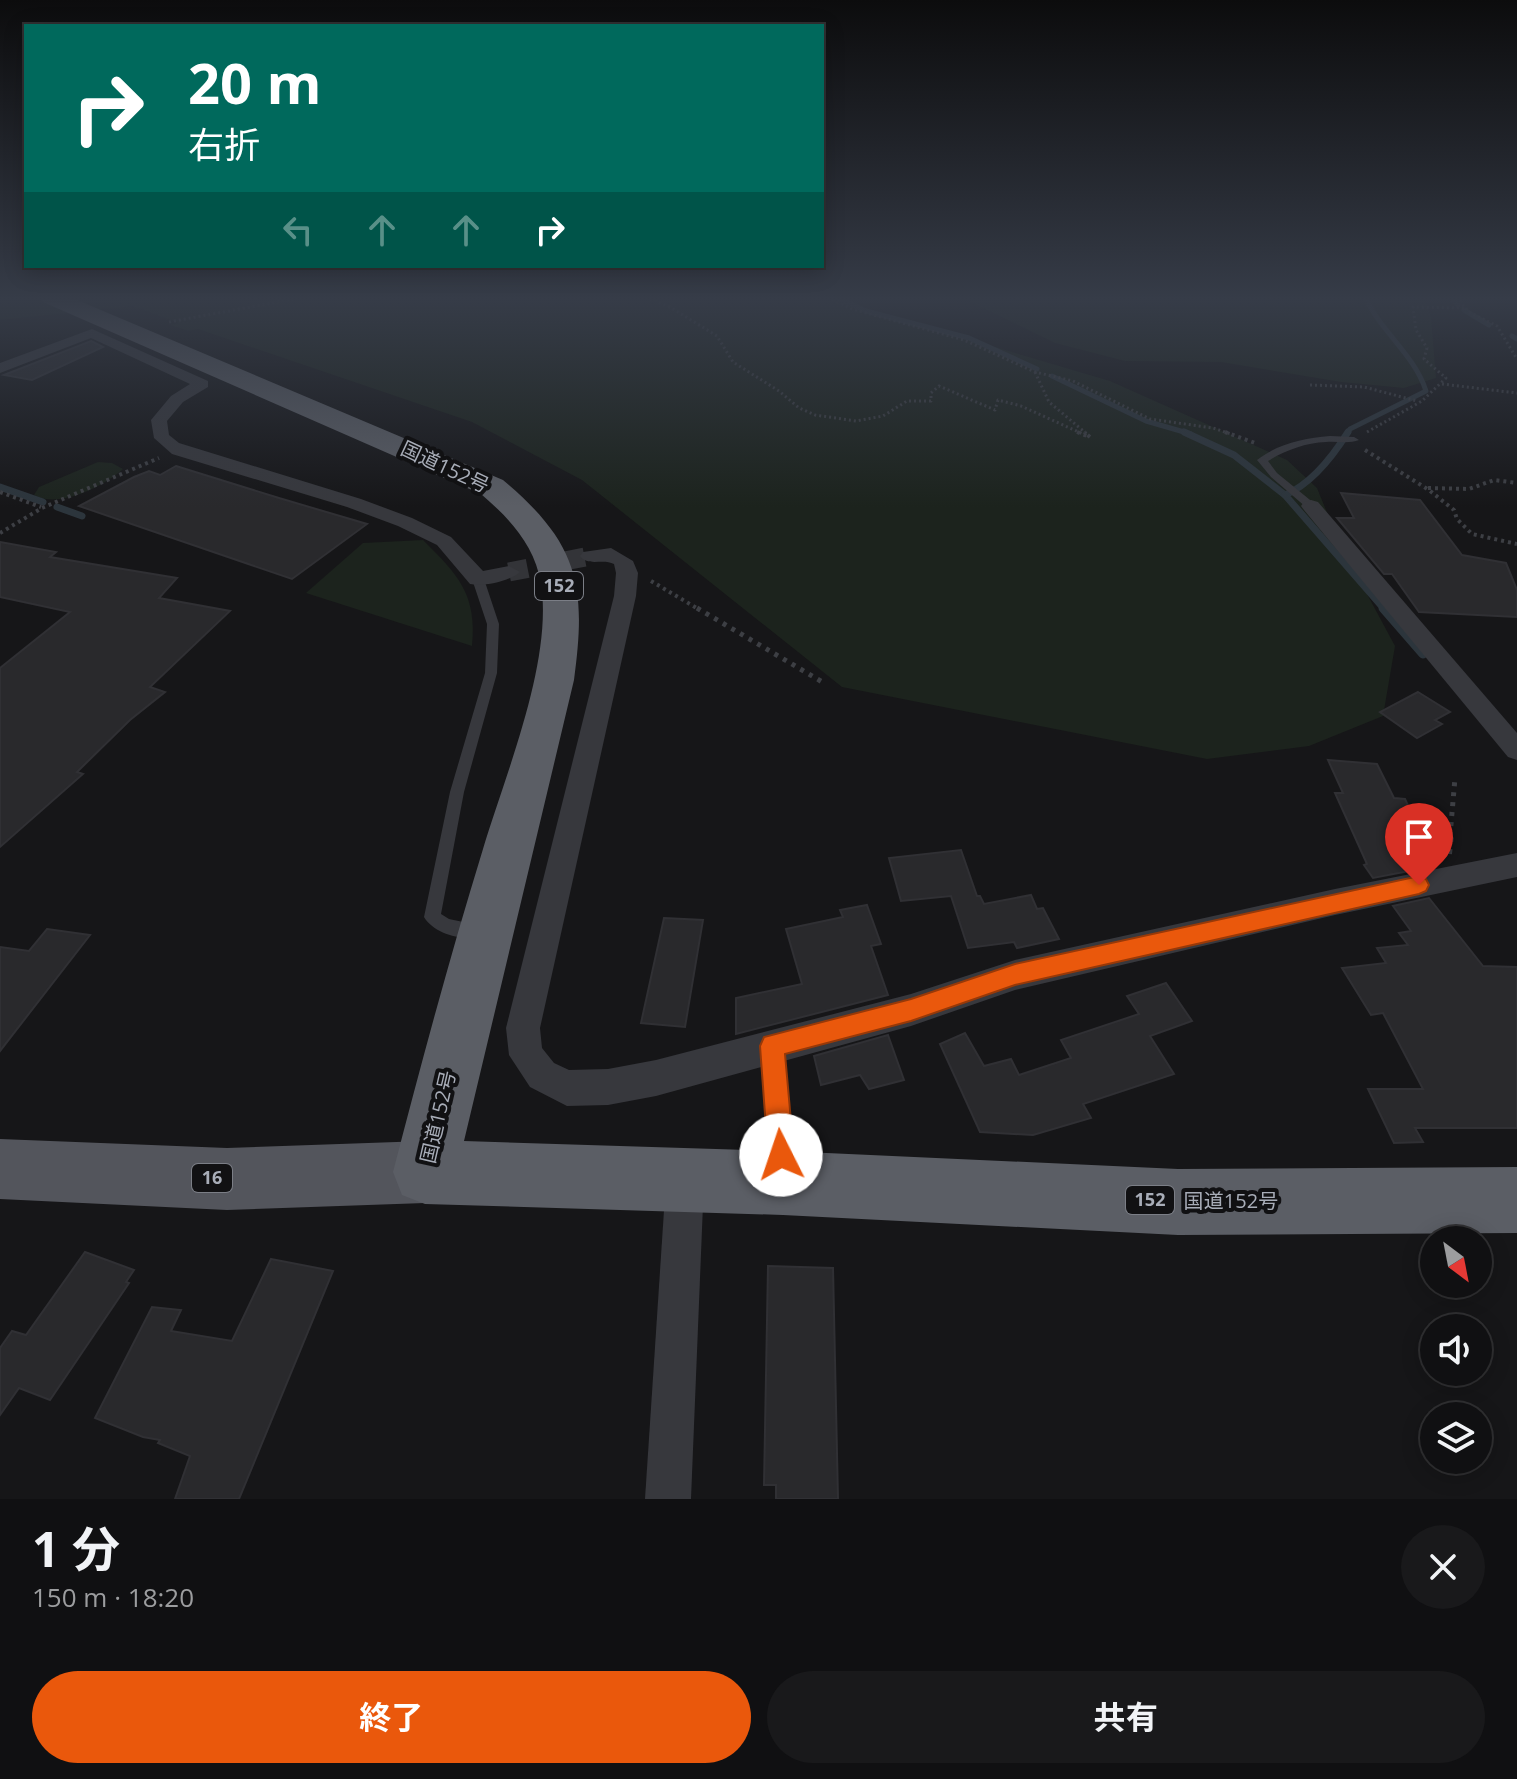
<!DOCTYPE html>
<html lang="ja">
<meta charset="utf-8">
<style>
:root{--surface:#101012;--page:#19191b;--text:#f1f3f6;--muted:#9c9d9f;--line:#303032;--accent:#ea580c}
body{margin:0;font-family:"Open Sans","Noto Sans JP",sans-serif;background:var(--page);color:var(--text);height:100vh;display:flex;flex-direction:column;font-size:30px;white-space:nowrap}
*{box-sizing:border-box;margin:0}
p{font-size:26px;color:var(--muted)}
.icon{flex:none;width:44px;height:44px;fill:none;stroke:currentColor;stroke-width:2;stroke-linecap:round;stroke-linejoin:round}
.map{position:relative;height:1499px;overflow:hidden}
.drawer{display:flex;flex-direction:column;background:var(--surface);flex:1}
.drawer>*{flex:none}
.banner{position:absolute;left:24px;top:24px;width:800px;height:244px;border-radius:0px;box-shadow:0 4px 20px #0003,0 0 0 2px var(--line);background:#00695c;color:#fff;overflow:hidden}
.needle{width:52px;rotate:148deg}
.fabs{position:absolute;left:1420px;top:1226px;display:grid;gap:16px}
.fabs a{display:grid;place-items:center;width:72px;height:72px;border-radius:50%;background:var(--surface);box-shadow:0 4px 20px #0003,0 0 0 2px var(--line);font-size:40px}
.pin{position:absolute;display:grid;place-items:center;width:68px;height:68px;color:#fff;margin:-82px -34px;border-radius:50% 50% 50% 0;rotate:-45deg;box-shadow:0 0 8px #0007}
.pin .icon{rotate:45deg}
.me{position:absolute;width:88px;margin:-44px;rotate:356deg;stroke-linejoin:round;filter:drop-shadow(0 0 6px #0008)}
.turn{display:flex;align-items:center;gap:28px;height:168px;padding:0 32px;font-size:36px}
.turn .icon{width:104px;height:104px;stroke-width:2.5}
.turn b{display:block;font-size:56px;line-height:68px}
.lanes{display:flex;align-items:center;height:76px;padding:0 32px;background:#0003;justify-content:center;gap:40px;direction:ltr}
.lanes .off{opacity:.35}
.round{display:grid;place-items:center;flex:none;width:84px;height:84px;border-radius:42px;background:var(--page)}
.headline{display:flex;align-items:center;justify-content:space-between;height:136px;padding:0 32px}
h1{font-size:48px;font-weight:700;line-height:60px}
.cta{display:flex;gap:16px;margin-top:auto;padding:16px 32px}
.cta a{flex:1;height:92px;border-radius:48px;background:var(--accent);color:#fff;font-size:32px;font-weight:700;line-height:92px;text-align:center}
.cta a+a{background:var(--page);color:var(--text)}
.map>svg:first-child{display:block}
.green{fill:#1c231d}
.lines{fill:none;stroke-linecap:round;stroke-linejoin:round}
.stream-far2{stroke:#2c353c;stroke-width:5}
.stream-far1{stroke:#2c353c;stroke-width:7}
.stream{stroke:#2c353c;stroke-width:9}
.building{fill:#29292c;stroke:#303034;stroke-width:2}
.minor-tunnel{stroke:#333438;stroke-width:19;stroke-dasharray:19 10;stroke-linecap:butt}
.path-far3{stroke:#3d3f44;stroke-width:3;stroke-dasharray:2 3;stroke-linecap:butt}
.path-far2{stroke:#3d3f44;stroke-width:4;stroke-dasharray:3 4;stroke-linecap:butt}
.path-far1{stroke:#3d3f44;stroke-width:5;stroke-dasharray:4 6;stroke-linecap:butt}
.path{stroke:#3d3f44;stroke-width:6;stroke-dasharray:5 7;stroke-linecap:butt}
.service{fill:#37383d;fill-rule:evenodd}
.minor{fill:#37383d;fill-rule:evenodd}
.primary{fill:#53555c;fill-rule:evenodd}
.trunk{fill:#5b5e65;fill-rule:evenodd}
.route{fill:#ea580c;stroke:#983908;stroke-width:2}
.labels{text-anchor:middle;stroke-width:8;stroke-linejoin:round;paint-order:stroke}
.shield{fill:#111113;stroke:#7b7e86;stroke-width:2}
.shield-label{font-size:18px;font-weight:bold;fill:#a8adb8}
.street-label{font-size:20px;fill:#a8adb8;stroke:#111113}
</style>
<div class="map">
<svg width="1517" height="1499" viewBox="0 0 1517 1499">
<rect width="100%" height="100%" fill="#161618"/>
<g class="green">
<polygon points="0,297 835,297 850,304 1110,381 1287,460 1317,488 1339,542 1395,646 1383,716 1309,746 1207,759 842,687 582,480 472,422 198,329 189,331 170,325 179,323 133,306 0,320"/>
<polygon points="961,297 1424,297 1431,317 1436,378 1404,388 1341,382 1221,362 1125,361 1055,343"/>
<path d="M 98,462 L 112,463 L 123,469 C 103,487 58,509 34,495 L 39,487 Z"/>
<path d="M 423,540 C 458,575 477,594 472,646 L 306,593 L 363,543 Z"/>
</g>
<g class="lines">
<g class="stream-far2">
<polyline points="837,297 866,311 969,338 1037,369"/>
<polyline points="1451,297 1458,305"/>
<polyline points="1464,310 1489,325"/>
<polyline points="1512,336 1517,339"/>
<polyline points="1052,376 1146,421 1191,434"/>
<path d="M 1347,434 L 1350,429 L 1426,391 C 1414,354 1381,332 1365,297"/>
</g>
<g class="stream-far1">
<polyline points="1184,432 1234,455 1285,495"/>
<path d="M 1348,432 C 1333,456 1311,484 1285,495 L 1385,610"/>
<polyline points="0,487 43,502"/>
<polyline points="57,507 82,516"/>
</g>
<polyline class="stream" points="1383,608 1423,654"/>
</g>
<g class="building">
<polygon points="91,341 103,347 32,380 4,375"/>
<polygon points="176,466 279,498 367,524 292,579 79,506 134,477 149,471 160,475"/>
<polygon points="1341,493 1420,500 1462,555 1506,563 1517,590 1517,617 1419,612 1392,574 1384,574 1337,518 1354,518"/>
<polygon points="0,542 56,552 50,557 177,578 159,598 230,611 150,687 165,692 130,720 77,772 83,774 0,847 0,668 70,612 0,597"/>
<polygon points="1418,692 1450,712 1435,720 1442,724 1417,738 1380,712"/>
<polygon points="1328,760 1377,764 1394,798 1405,799 1433,859 1398,856 1409,871 1373,878 1364,865 1367,864 1335,793 1343,793"/>
<polygon points="961,850 977,896 980,896 984,904 1031,895 1037,909 1043,908 1059,939 1017,948 1014,942 968,948 951,896 901,901 889,858"/>
<polygon points="1429,898 1483,966 1517,967 1517,1128 1415,1128 1423,1142 1394,1143 1368,1089 1423,1089 1383,1013 1371,1015 1342,968 1386,963 1377,948 1408,945 1399,933 1411,931 1393,906"/>
<polygon points="867,905 881,944 871,946 888,995 736,1034 736,998 802,984 786,929 843,917 840,910"/>
<polygon points="664,918 703,920 685,1027 641,1023"/>
<polygon points="47,929 90,935 0,1051 0,947 29,951"/>
<polygon points="1166,983 1192,1021 1150,1036 1174,1074 1083,1104 1091,1118 1033,1135 980,1132 940,1044 965,1033 984,1066 1011,1059 1019,1075 1071,1058 1061,1040 1139,1014 1127,996"/>
<polygon points="888,1035 904,1080 869,1089 860,1075 821,1085 814,1056"/>
<polygon points="85,1252 134,1270 126,1282 129,1283 50,1400 19,1388 0,1415 0,1348 12,1331 26,1335"/>
<polygon points="271,1259 333,1271 239,1499 175,1499 190,1456 158,1443 160,1440 143,1437 95,1418 152,1307 181,1310 171,1331 232,1341"/>
<polygon points="768,1266 833,1268 838,1499 776,1499 776,1485 764,1485"/>
</g>
<g class="lines">
<polyline class="minor-tunnel" points="509,572 590,556"/>
<g class="path-far3">
<polyline points="645,297 670,307 717,336 733,362 779,391 799,408 815,415 856,421 883,416 907,401 931,401 931,393 939,386 995,410 998,400 1021,406 1083,434"/>
<polyline points="828,297 852,309 964,340 1035,372 1073,381 1150,419 1213,428 1231,434"/>
<polyline points="1456,297 1469,312 1497,326 1517,359"/>
<polyline points="169,322 305,297"/>
<polyline points="1035,372 1049,402 1087,434"/>
<polyline points="1442,384 1517,393"/>
<polyline points="1310,385 1364,387 1417,401"/>
<polyline points="1367,432 1422,401 1446,378 1424,359 1427,348 1416,330 1413,307 1466,308"/>
</g>
<g class="path-far2">
<polyline points="1077,432 1090,437 1084,432"/>
<polyline points="1225,432 1255,443"/>
<polyline points="1365,450 1429,490 1454,510 1457,519 1472,534 1517,544"/>
<polyline points="1428,488 1469,489 1494,480 1517,483"/>
<polyline points="0,492 41,507"/>
<polyline points="0,533 42,508 159,458"/>
<polyline points="651,581 700,610"/>
</g>
<g class="path-far1">
<polyline points="697,608 824,683"/>
<polyline points="1450,836 1455,778"/>
</g>
<polyline class="path" points="1449,854 1451,834"/>
<g class="service">
<path d="M 1330,436 L 1354,437 L 1359,440 C 1349,444 1337,441 1326,442 C 1305,443 1286,450 1268,461 L 1277,473 L 1315,504 L 1315,508 L 1307,508 L 1271,477 L 1257,460 C 1277,444 1304,438 1330,436 Z"/>
<path d="M 478,576 L 484,579 L 499,624 L 497,673 L 464,792 L 441,914 L 449,919 L 482,926 L 484,931 L 482,936 C 464,942 434,934 424,917 L 450,792 L 485,673 L 487,624 L 472,579 Z"/>
<polygon points="773,1037 780,1040 782,1046 792,1169 789,1176 782,1179 775,1176 772,1169 764,1046 766,1040"/>
</g>
<g class="minor">
<path d="M 92,329 L 208,381 L 208,387 L 183,402 L 167,421 L 169,435 L 179,443 L 361,499 L 412,518 L 451,537 L 483,571 L 509,566 L 520,572 C 510,581 484,587 470,584 L 437,545 L 398,526 L 347,507 L 172,454 L 154,438 L 151,420 L 171,396 L 190,384 L 91,338 L 0,373 L 0,363 Z"/>
<polygon points="1311,500 1318,502 1517,733 1517,760 1508,757 1304,510 1301,506 1304,502"/>
<path d="M 611,548 L 633,561 L 638,573 L 636,596 L 540,1028 L 542,1048 L 554,1063 L 569,1070 L 608,1069 L 656,1060 L 911,994 L 1015,960 L 1335,889 L 1517,853 L 1517,877 L 1335,915 L 1015,990 L 911,1026 L 656,1096 L 608,1105 L 567,1106 L 530,1087 L 509,1055 L 506,1028 L 614,596 L 616,573 L 614,564 C 603,558 588,567 580,556 L 583,552 Z"/>
<polygon points="685,1161 698,1167 704,1180 691,1499 645,1499 666,1180 672,1167"/>
</g>
<polygon class="primary" points="0,1139 227,1148 425,1141 447,1150 456,1172 447,1194 425,1203 227,1210 0,1199"/>
<path class="trunk" d="M 40,297 L 70,297 L 503,480 C 578,543 587,585 574,680 L 464,1141 L 783,1151 L 1178,1169 L 1517,1167 L 1517,1233 L 1178,1235 L 783,1215 L 425,1204 L 402,1195 L 393,1172 C 421,1064 450,956 483,849 C 506,772 553,662 541,583 C 534,544 509,518 481,494 L 43,302 Z"/>
</g>
<linearGradient id="sky" x2="0" y2="1"><stop stop-color="#0c0c0d"/><stop offset="0.59" stop-color="#363c48"/><stop offset="1" stop-color="#363c48" stop-opacity="0"/></linearGradient>
<rect width="1517" height="507" fill="url(#sky)"/>
<polygon class="route" points="1419,876 1426,879 1429,885 1426,891 1419,894 1015,985 911,1021 785,1054 794,1155 790,1164 781,1168 772,1164 768,1155 760,1046 764,1037 911,999 1015,964"/>
<g class="labels">
<g class="shield">
<rect x="535" y="572" width="48" height="28" rx="6"/>
<rect x="192" y="1164" width="40" height="28" rx="6"/>
<rect x="1126" y="1186" width="48" height="28" rx="6"/>
</g>
<g class="shield-label">
<text x="559" y="592">152</text>
<text x="212" y="1184">16</text>
<text x="1150" y="1206">152</text>
</g>
<g class="street-label">
<text transform="translate(445 467) rotate(25)" y="7">国道152号</text>
<text transform="translate(438 1117) rotate(-77)" y="7">国道152号</text>
<text x="1231" y="1208">国道152号</text>
</g>
</g>
</svg>
<div class="fabs">
<a><svg class="needle" viewBox="-14 -14 28 28"><path d="M0-13l5 13h-10z" fill="#e53935"/><path d="M0 13l5-13h-10z" fill="#9c9d9f"/></svg></a>
<a><svg class="icon" aria-label="sound" viewBox="0 0 24 24"><path d="M4 9h4l5-4v14l-5-4H4zM17 9q2 3 0 6"/></svg></a>
<a><svg class="icon" aria-label="layers" viewBox="0 0 24 24"><path d="M12 4l9 5-9 5-9-5zM3 14l9 5 9-5"/></svg></a>
</div>
<div class="pin" style="left:1419px;top:885px;background:#d93025"><svg class="icon" aria-label="arrive" viewBox="0 0 24 24"><path d="M6 21V4h12l-3 4 3 4H6"/></svg></div>
<svg class="me" style="left:781px;top:1155px" viewBox="-20 -20 40 40"><circle r="19" fill="#fff"/><path d="M0-13L10 11 0 6-10 11z" fill="#ea580c"/></svg>
<div class="banner">
<div class="turn"><svg class="icon" aria-label="right" viewBox="0 0 24 24"><path d="M7 20v-9h11M14 6l5 5-5 5"/></svg><div><b>20 m</b>右折</div></div>
<div class="lanes"><svg class="icon off" aria-label="left" viewBox="0 0 24 24"><path d="M17 20v-9H6M10 6l-5 5 5 5"/></svg><svg class="icon off" aria-label="ahead" viewBox="0 0 24 24"><path d="M12 20V5M6 11l6-6 6 6"/></svg><svg class="icon off" aria-label="ahead" viewBox="0 0 24 24"><path d="M12 20V5M6 11l6-6 6 6"/></svg><svg class="icon" aria-label="right" viewBox="0 0 24 24"><path d="M7 20v-9h11M14 6l5 5-5 5"/></svg></div>
</div>
</div>
<section class="drawer">
<div class="headline"><div><h1>1 分</h1><p>150 m · 18:20</p></div><a class="round"><svg class="icon" aria-label="close" viewBox="0 0 24 24"><path d="M6 6l12 12M18 6L6 18"/></svg></a></div>
<div class="cta"><a>終了</a><a>共有</a></div>
</section>
